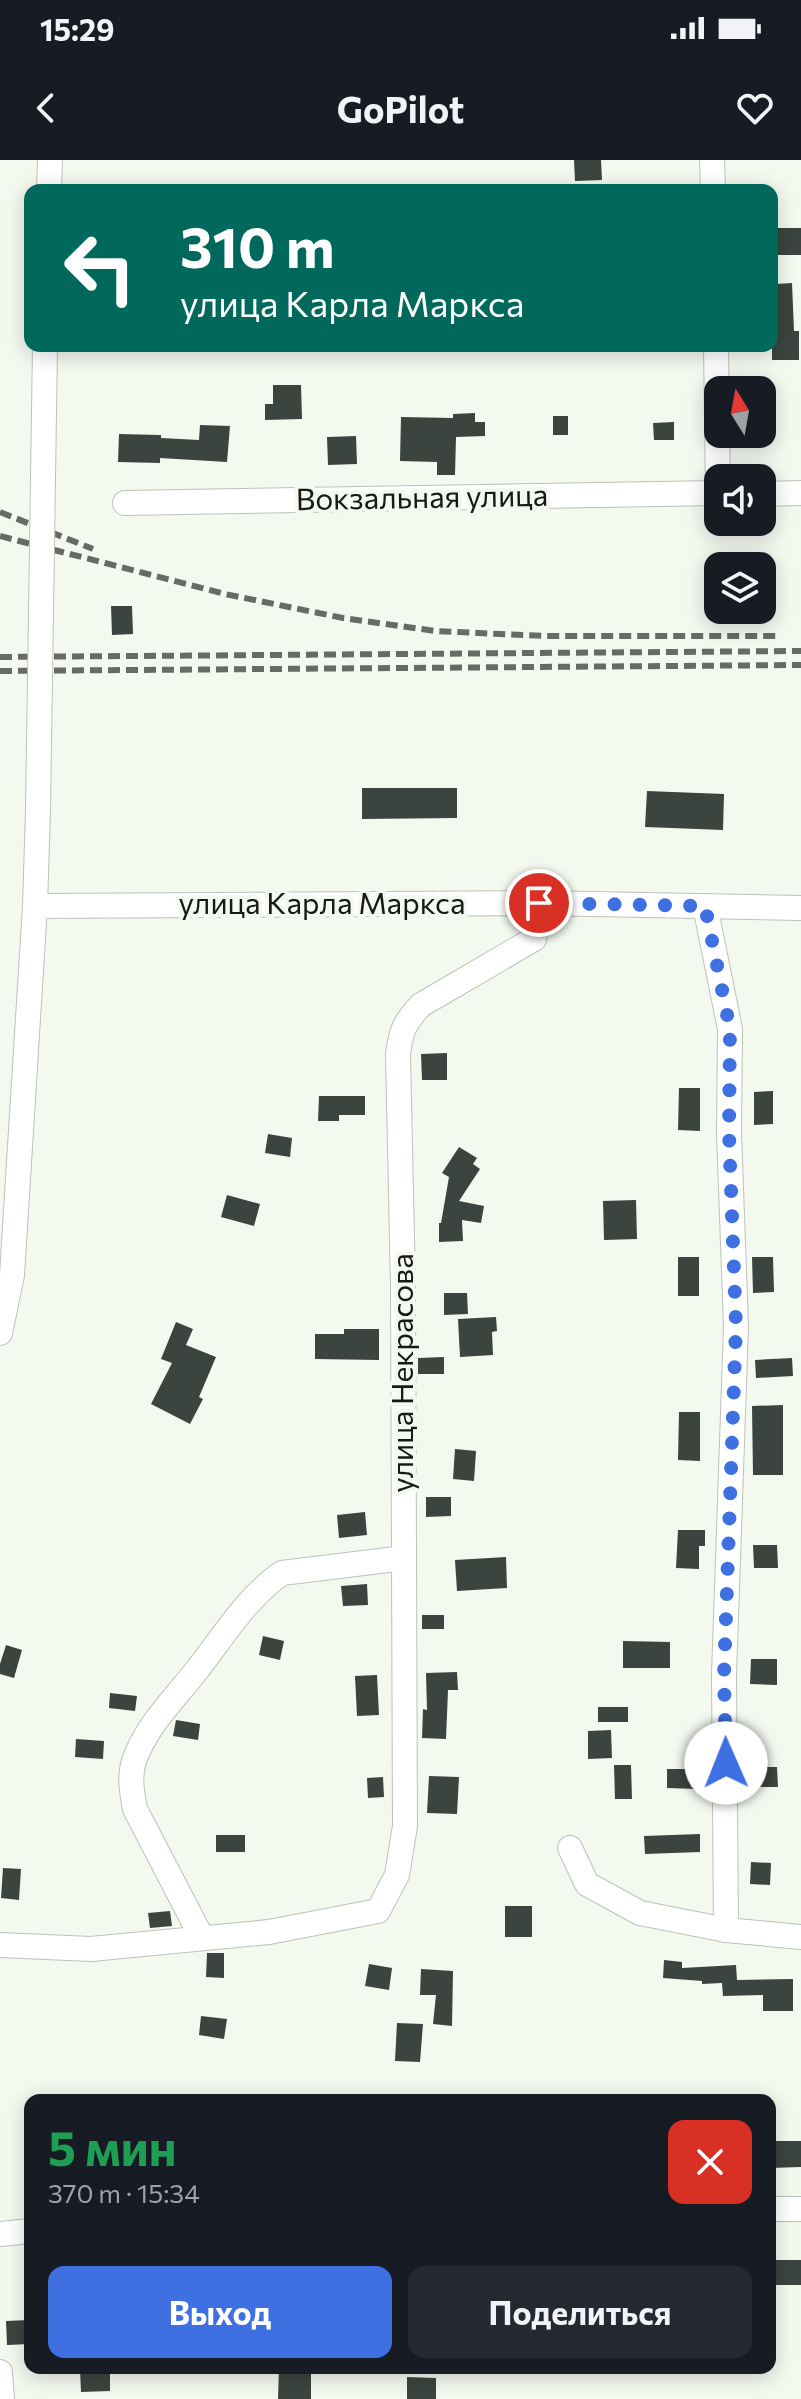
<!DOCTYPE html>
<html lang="ru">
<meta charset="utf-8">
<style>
:root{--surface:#171b24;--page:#242831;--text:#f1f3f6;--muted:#9ea1a6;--accent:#3e70e1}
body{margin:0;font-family:Commissioner,sans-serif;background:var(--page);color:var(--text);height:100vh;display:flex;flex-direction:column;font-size:30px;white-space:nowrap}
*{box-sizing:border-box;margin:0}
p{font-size:26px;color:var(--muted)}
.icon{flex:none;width:44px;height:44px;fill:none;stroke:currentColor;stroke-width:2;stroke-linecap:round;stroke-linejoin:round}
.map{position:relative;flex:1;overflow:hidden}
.sheet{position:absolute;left:24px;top:1934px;width:752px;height:280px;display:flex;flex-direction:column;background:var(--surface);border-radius:16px;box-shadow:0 4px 20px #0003}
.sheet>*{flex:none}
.top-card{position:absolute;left:24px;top:24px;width:754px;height:168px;border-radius:16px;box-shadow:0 4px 20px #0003;background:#00695c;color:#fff;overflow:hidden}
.needle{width:52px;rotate:349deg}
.tools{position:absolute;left:704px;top:216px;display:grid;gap:16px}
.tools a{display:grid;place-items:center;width:72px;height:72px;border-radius:16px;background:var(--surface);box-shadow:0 4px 20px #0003;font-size:40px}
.pin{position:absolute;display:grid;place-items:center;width:68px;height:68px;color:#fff;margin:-34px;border:4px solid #fff;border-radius:50%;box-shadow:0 2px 8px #0007}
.me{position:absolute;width:88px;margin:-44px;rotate:359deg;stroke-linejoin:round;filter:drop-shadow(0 0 6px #0008)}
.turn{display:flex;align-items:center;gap:28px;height:168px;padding:0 24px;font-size:36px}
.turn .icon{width:104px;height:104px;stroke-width:2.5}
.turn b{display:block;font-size:56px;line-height:68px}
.round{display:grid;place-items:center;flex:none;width:84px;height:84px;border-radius:16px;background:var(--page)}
.summary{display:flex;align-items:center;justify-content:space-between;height:136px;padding:0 24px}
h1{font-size:48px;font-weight:700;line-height:60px;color:#1e9e55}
.button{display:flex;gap:16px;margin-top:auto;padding:16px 24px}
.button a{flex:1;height:92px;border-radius:16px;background:var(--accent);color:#fff;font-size:32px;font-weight:700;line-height:92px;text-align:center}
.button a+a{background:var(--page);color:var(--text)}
.status{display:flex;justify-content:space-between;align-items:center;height:56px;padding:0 40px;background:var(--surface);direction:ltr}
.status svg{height:22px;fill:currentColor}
header{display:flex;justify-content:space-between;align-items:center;height:104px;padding:0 24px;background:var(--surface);font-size:36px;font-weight:700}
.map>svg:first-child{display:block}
.building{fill:#3b443e}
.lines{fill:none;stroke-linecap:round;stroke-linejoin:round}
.minor-casing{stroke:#bdc2b9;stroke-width:26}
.minor{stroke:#fff;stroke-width:24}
.rail{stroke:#686b65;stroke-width:6;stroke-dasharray:12 6;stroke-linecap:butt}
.minor-bridge-casing{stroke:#bdc2b9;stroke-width:26;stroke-linecap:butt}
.minor-bridge{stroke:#fff;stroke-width:24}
.route{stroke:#3e70e1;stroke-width:14;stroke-dasharray:0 25.2}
.labels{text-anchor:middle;stroke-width:8;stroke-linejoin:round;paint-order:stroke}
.street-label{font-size:30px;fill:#171915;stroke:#f4f9f0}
</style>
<div class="status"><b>15:29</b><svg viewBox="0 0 49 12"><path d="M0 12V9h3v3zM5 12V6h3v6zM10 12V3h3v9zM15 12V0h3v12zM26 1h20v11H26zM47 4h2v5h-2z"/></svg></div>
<header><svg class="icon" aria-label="back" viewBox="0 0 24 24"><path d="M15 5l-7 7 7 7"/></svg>GoPilot<svg class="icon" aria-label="heart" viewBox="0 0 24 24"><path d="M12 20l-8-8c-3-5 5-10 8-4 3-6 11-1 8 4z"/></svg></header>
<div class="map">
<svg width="801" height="2239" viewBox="0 0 801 2239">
<rect width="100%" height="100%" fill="#f4f9f0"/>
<g class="building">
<polygon points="574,0 601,0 602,20 575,21"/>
<rect x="772" y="68" width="29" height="27"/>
<polygon points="792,123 794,171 799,171 799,200 772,200 772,171 777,171 776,124"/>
<polygon points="273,225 301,225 302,259 265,260 265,244 273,244"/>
<polygon points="475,253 475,262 485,262 485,276 456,277 455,315 437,315 437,302 400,301 401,257 453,258 453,254"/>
<rect x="553" y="256" width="15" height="19"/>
<polygon points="674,262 674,280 654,280 653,263"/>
<polygon points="200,265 230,266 227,302 160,298 160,303 118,302 119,274 161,275 161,278 199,280"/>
<polygon points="356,276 357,304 328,305 327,277"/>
<polygon points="111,446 132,446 133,474 112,475"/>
<polygon points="362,628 457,628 457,658 362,659"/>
<polygon points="647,631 724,634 723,670 645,667"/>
<polygon points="447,893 447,920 422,920 421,894"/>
<polygon points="679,928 700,928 700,971 678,970"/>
<polygon points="773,931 773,964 754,965 754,932"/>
<polygon points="319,936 365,936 365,955 339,955 339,961 318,961"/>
<polygon points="268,974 292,978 290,997 265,993"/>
<polygon points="459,987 477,998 473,1004 480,1009 459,1041 484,1046 481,1063 462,1060 463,1081 439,1082 439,1063 441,1063 449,1017 442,1013"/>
<polygon points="227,1035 260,1044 254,1066 221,1057"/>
<polygon points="636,1040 637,1079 604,1080 603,1041"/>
<rect x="678" y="1097" width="21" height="39"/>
<polygon points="752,1097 773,1097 774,1132 753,1133"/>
<polygon points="444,1133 467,1133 468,1154 444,1155"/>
<polygon points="496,1157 497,1171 492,1172 493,1195 460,1197 458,1159"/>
<polygon points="176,1162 193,1169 186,1185 216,1197 199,1237 203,1239 190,1264 151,1244 172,1203 161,1199"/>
<polygon points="344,1169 379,1169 379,1200 315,1199 315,1174 344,1174"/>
<polygon points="444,1197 444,1214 418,1214 418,1198"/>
<polygon points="792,1198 793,1216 756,1218 755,1200"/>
<polygon points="783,1245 783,1315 753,1315 752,1246"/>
<polygon points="679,1252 700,1252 700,1301 678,1300"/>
<polygon points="455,1289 476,1291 474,1321 453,1319"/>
<polygon points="426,1337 451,1337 451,1356 426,1357"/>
<polygon points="365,1352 367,1375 339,1378 337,1355"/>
<polygon points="678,1370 705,1370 705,1386 699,1386 699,1409 676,1408"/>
<polygon points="753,1385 777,1385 778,1408 754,1408"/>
<polygon points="506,1397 507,1428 457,1431 455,1400"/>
<polygon points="367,1424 368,1445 343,1446 341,1426"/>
<rect x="422" y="1455" width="22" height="14"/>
<polygon points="263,1476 284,1481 280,1500 259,1495"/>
<polygon points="623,1481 670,1482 670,1508 623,1508"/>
<polygon points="6,1485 22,1490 14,1518 0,1514 0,1504"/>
<polygon points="751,1499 777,1499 777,1525 750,1524"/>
<polygon points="457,1512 458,1530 448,1530 446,1579 422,1578 423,1549 427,1550 426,1513"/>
<polygon points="377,1515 379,1555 357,1556 355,1516"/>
<polygon points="110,1533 137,1536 135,1551 109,1548"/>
<rect x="598" y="1547" width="30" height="15"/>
<polygon points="176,1560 200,1564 198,1580 173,1576"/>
<polygon points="611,1570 612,1598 588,1599 588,1571"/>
<polygon points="76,1579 104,1581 103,1599 75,1597"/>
<polygon points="614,1605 631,1605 632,1639 615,1639"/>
<polygon points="750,1607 777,1607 778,1627 750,1627"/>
<polygon points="667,1609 697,1609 697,1629 667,1628"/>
<polygon points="429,1616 459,1617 457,1654 427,1653"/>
<polygon points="383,1617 384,1637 368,1638 367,1618"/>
<polygon points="700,1674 700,1692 645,1694 644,1676"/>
<rect x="216" y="1675" width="29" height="17"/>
<polygon points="751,1702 771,1703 770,1725 750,1724"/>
<polygon points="3,1708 21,1709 19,1740 1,1738"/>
<rect x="505" y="1746" width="27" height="31"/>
<polygon points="170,1751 172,1766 150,1768 148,1753"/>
<polygon points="207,1793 224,1793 224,1818 206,1817"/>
<polygon points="664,1800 682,1802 682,1808 736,1805 737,1820 793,1819 793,1851 763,1851 763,1835 723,1836 722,1823 702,1824 702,1821 663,1818"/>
<polygon points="369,1804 392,1808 389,1830 365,1826"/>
<polygon points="421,1809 453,1811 452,1866 433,1864 436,1835 420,1835"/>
<polygon points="201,1856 227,1859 224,1879 199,1875"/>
<polygon points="397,1863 423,1864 420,1902 395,1901"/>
<polygon points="770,1981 801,1981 801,2007 770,2008"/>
<rect x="773" y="2100" width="28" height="25"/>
<polygon points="30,2160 30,2184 7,2185 6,2161"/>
<polygon points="279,2208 311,2208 311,2239 278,2239"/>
<polygon points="110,2209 110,2231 81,2232 80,2210"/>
<polygon points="407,2217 436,2218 436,2239 407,2239"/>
</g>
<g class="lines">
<g class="minor-casing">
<g id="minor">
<polyline points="712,0 713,30"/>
<polyline points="49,30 50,0"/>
<polyline points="716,186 718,333"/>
<polyline points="762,334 801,333"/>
<polyline points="125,343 718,333"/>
<polyline points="35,746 539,743 801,748"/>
<polyline points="705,746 730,869 729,973 736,1166 724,1515 726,1770"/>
<polyline points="0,1173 12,1115 35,746 38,650"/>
<polyline points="570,1688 587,1724 640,1753 726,1770 801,1777"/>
<path d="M 202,1778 L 135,1649 C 132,1633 129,1617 134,1601 C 146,1566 175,1538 197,1510 C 223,1477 247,1437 282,1413 L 404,1398"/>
<path d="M 0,1785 L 91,1789 L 269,1772 L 378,1751 L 397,1715 L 405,1666 L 403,1126 L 398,894 C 401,870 405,862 421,845 L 534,779 L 539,743"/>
<polyline points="770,2049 801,2049"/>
<polyline points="0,2074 30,2071"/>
<polyline points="0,2212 2,2239"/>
</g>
</g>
<use href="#minor" class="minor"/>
<g class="rail">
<polyline points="0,352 93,389"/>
<polyline points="0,376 225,434 343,458 435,471 544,476 781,476"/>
<polyline points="0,497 801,491"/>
<polyline points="0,511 801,505"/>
</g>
<g class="minor-bridge-casing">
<polyline id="minor-bridge" points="38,650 45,186"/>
</g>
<use href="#minor-bridge" class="minor-bridge"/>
</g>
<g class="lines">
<polyline class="route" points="539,743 705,746 730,869 729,973 736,1166 724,1515 726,1603"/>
</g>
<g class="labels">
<g class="street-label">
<text transform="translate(422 338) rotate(-1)" y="10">Вокзальная улица</text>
<text x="322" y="754">улица Карла Маркса</text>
<text transform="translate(403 1213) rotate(-90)" y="10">улица Некрасова</text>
</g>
</g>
</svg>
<div class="tools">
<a><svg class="needle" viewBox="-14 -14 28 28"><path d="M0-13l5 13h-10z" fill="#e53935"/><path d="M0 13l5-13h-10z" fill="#9ea1a6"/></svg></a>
<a><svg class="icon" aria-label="sound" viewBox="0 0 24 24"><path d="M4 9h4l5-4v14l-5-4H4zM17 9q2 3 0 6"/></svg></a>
<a><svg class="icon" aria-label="layers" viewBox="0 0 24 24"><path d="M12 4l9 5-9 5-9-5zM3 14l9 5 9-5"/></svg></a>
</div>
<div class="pin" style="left:539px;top:743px;background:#d93025"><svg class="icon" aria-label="arrive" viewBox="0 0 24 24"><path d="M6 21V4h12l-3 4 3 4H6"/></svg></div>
<svg class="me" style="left:726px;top:1603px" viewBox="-20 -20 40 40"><circle r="19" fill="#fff"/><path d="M0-13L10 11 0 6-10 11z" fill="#3e70e1"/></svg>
<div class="top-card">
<div class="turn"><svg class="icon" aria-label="left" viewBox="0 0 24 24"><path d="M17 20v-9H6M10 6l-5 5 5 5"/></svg><div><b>310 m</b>улица Карла Маркса</div></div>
</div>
<section class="sheet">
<div class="summary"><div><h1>5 мин</h1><p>370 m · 15:34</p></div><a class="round" style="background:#d93025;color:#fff"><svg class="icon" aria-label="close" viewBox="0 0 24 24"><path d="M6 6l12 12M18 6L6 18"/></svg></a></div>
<div class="button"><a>Выход</a><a>Поделиться</a></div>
</section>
</div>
